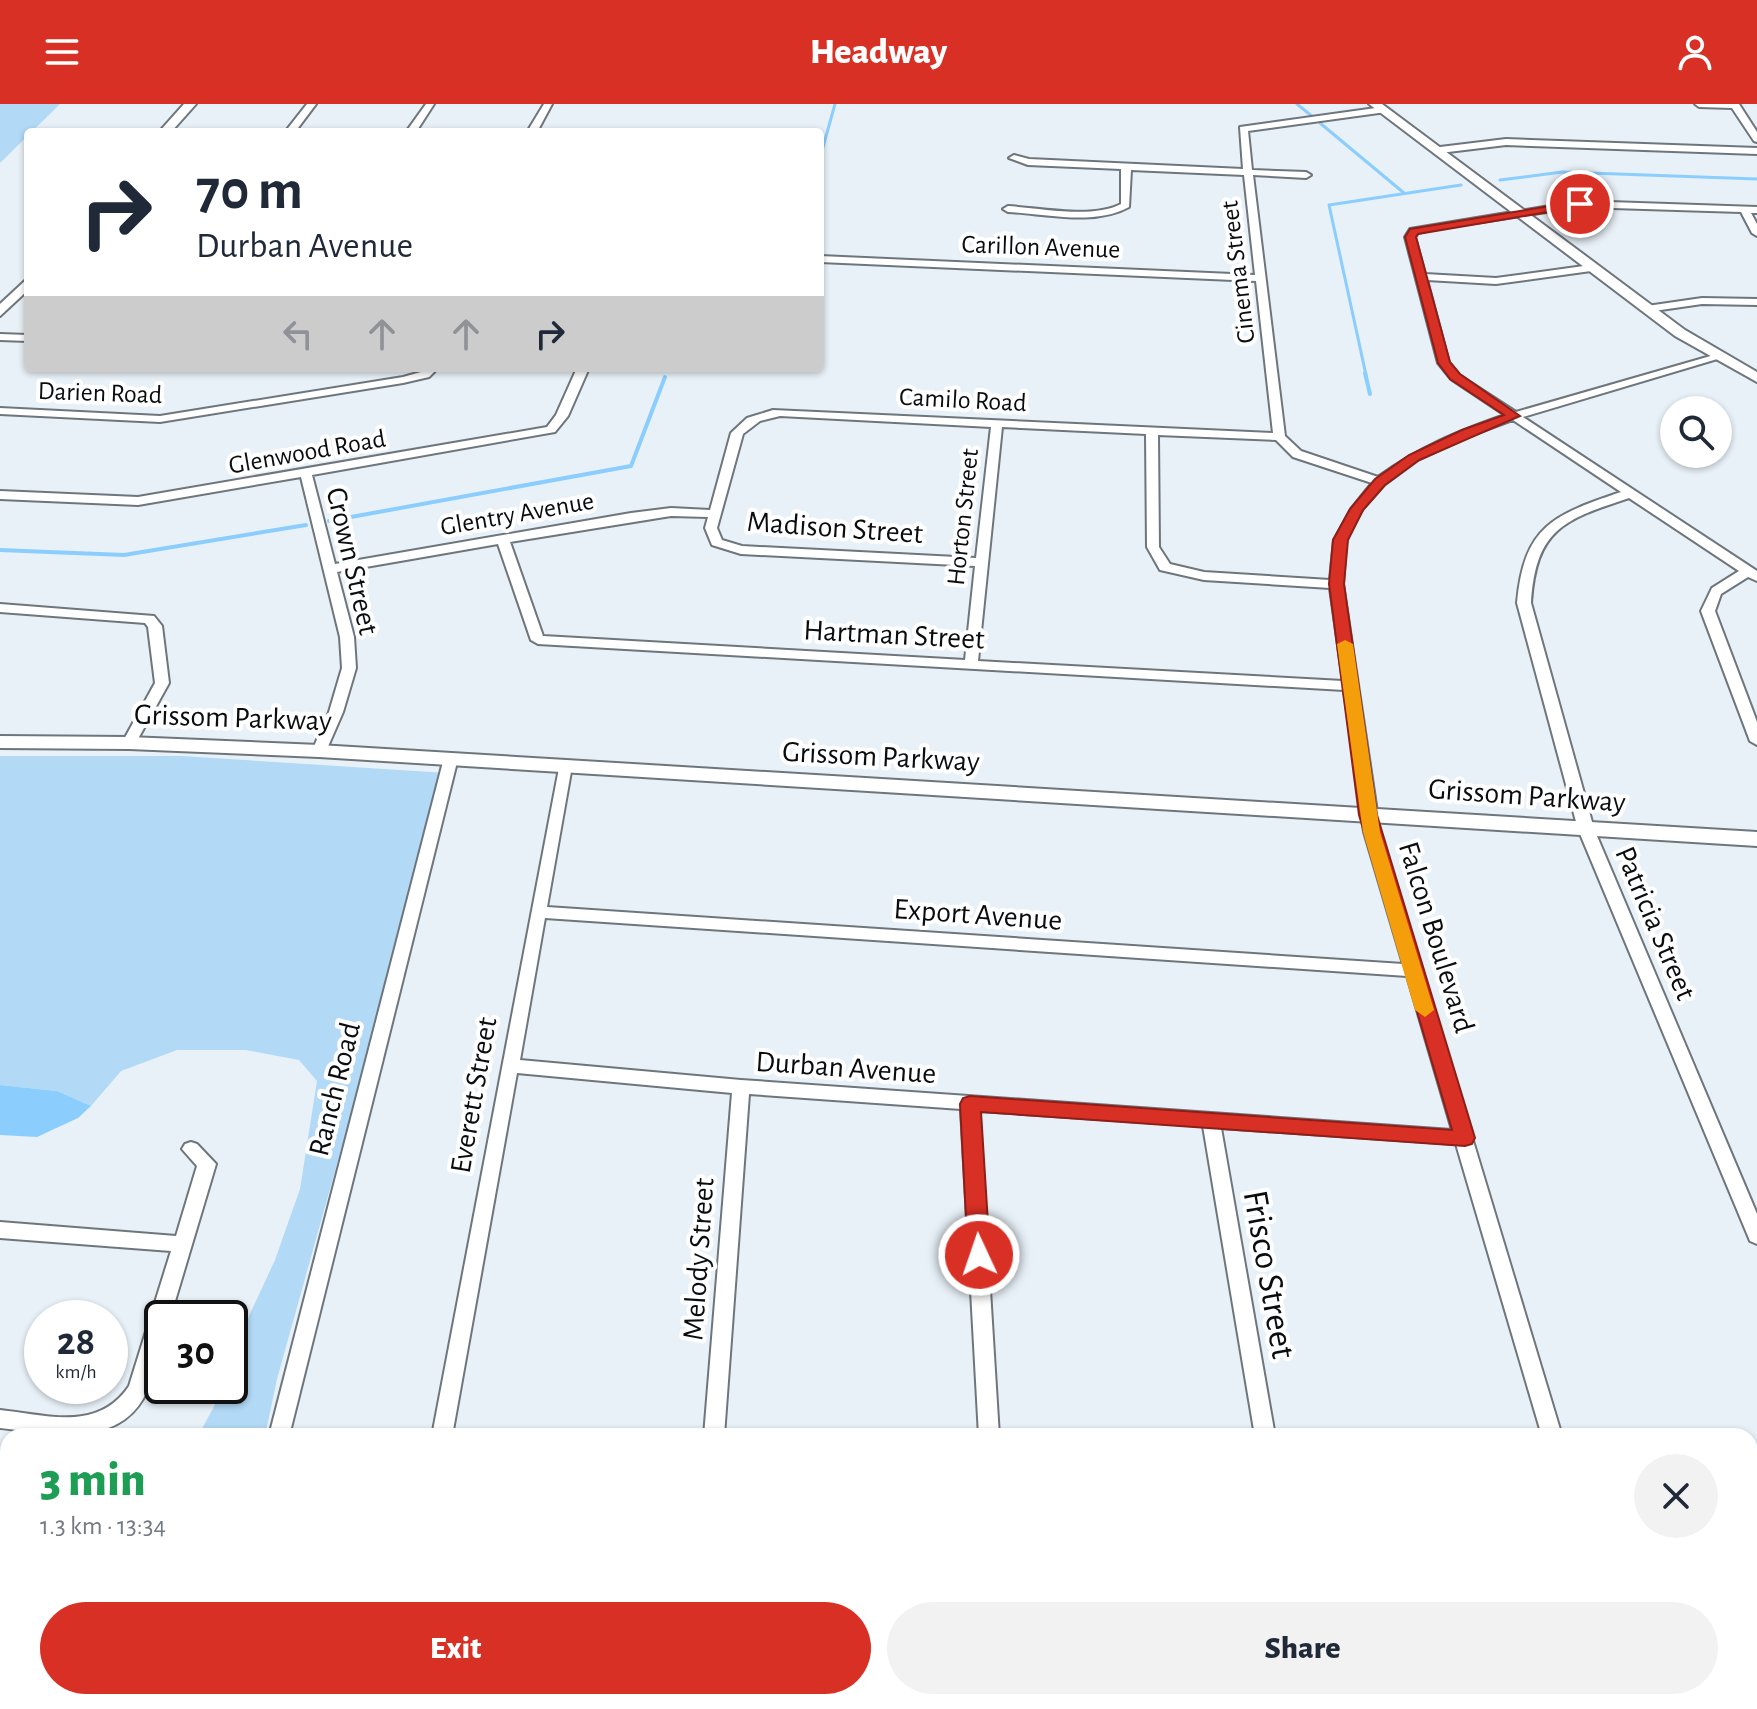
<!DOCTYPE html>
<meta charset="utf-8">
<style>
:root{--surface:#fff;--page:#f2f2f3;--text:#1f2937;--muted:#747a83;--accent:#d93025}
body{margin:0;font-family:"Alegreya Sans",sans-serif;background:var(--page);color:var(--text);height:100vh;display:flex;flex-direction:column;font-size:30px;white-space:nowrap}
*{box-sizing:border-box;margin:0}
p{font-size:26px;color:var(--muted)}
.icon{flex:none;width:44px;height:44px;fill:none;stroke:currentColor;stroke-width:2;stroke-linecap:round;stroke-linejoin:round}
.map{position:relative;flex:1;overflow:hidden}
.drawer{position:absolute;left:0px;top:1324px;width:1758px;height:282px;display:flex;flex-direction:column;background:var(--surface);border-radius:24px 24px 0 0;box-shadow:0 2px 6px #0004}
.drawer>*{flex:none}
.hud{position:absolute;left:24px;top:24px;width:800px;height:244px;border-radius:8px;box-shadow:0 2px 6px #0004;background:#fff;color:var(--text);overflow:hidden}
.controls{position:absolute;left:1660px;top:292px;display:grid;gap:16px}
.controls a{display:grid;place-items:center;width:72px;height:72px;border-radius:50%;background:var(--surface);box-shadow:0 2px 6px #0004;font-size:40px}
.speed{position:absolute;left:24px;top:1196px;display:flex;gap:16px;font-size:40px;font-weight:700;text-align:center}
.speed>*{display:grid;place-content:center;width:104px;height:104px;border-radius:50%;background:var(--surface);box-shadow:0 2px 6px #0004;line-height:1}
.speed small{font-size:20px;font-weight:400}
.speed .limit{border:4px solid #111;border-radius:12px;background:#fff;color:#111}
.pin{position:absolute;display:grid;place-items:center;width:68px;height:68px;color:#fff;margin:-34px;border:4px solid #fff;border-radius:50%;box-shadow:0 2px 8px #0007}
.me{position:absolute;width:88px;margin:-44px;rotate:357deg;stroke-linejoin:round;filter:drop-shadow(0 0 6px #0008)}
.turn{display:flex;align-items:center;gap:28px;height:168px;padding:0 40px;font-size:36px}
.turn .icon{width:104px;height:104px;stroke-width:2.5}
.turn b{display:block;font-size:56px;line-height:68px}
.lanes{display:flex;align-items:center;height:76px;padding:0 40px;background:#0003;justify-content:center;gap:40px;direction:ltr}
.lanes .off{opacity:.35}
.round{display:grid;place-items:center;flex:none;width:84px;height:84px;border-radius:42px;background:var(--page)}
.summary{display:flex;align-items:center;justify-content:space-between;height:136px;padding:0 40px}
h1{font-size:48px;font-weight:800;line-height:60px;color:#1e9e55}
.button{display:flex;gap:16px;margin-top:auto;padding:16px 40px}
.button a{flex:1;height:92px;border-radius:48px;background:var(--accent);color:#fff;font-size:32px;font-weight:800;line-height:92px;text-align:center}
.button a+a{background:var(--page);color:var(--text)}
header{display:flex;justify-content:space-between;align-items:center;height:104px;padding:0 40px;background:var(--accent);color:#fff;font-size:36px;font-weight:800}
.map>svg:first-child{display:block}
.green{fill:#b2d9f6}
.water{fill:#8bcefe}
.lines{fill:none;stroke-linecap:round;stroke-linejoin:round}
.stream-far1{stroke:#8bcefe;stroke-width:3}
.stream{stroke:#8bcefe;stroke-width:4}
.minor-casing{stroke:#6e767c;stroke-width:4}
.tertiary-casing{stroke:#6e767c;stroke-width:4}
.secondary-casing{stroke:#6e767c;stroke-width:4}
.minor{fill:#fff;fill-rule:evenodd}
.tertiary{fill:#fff;fill-rule:evenodd}
.secondary{fill:#fff;fill-rule:evenodd}
.route{fill:#d93025;stroke:#8d1f18;stroke-width:2}
.slow{fill:#f59e0b}
.labels{text-anchor:middle;stroke-width:8;stroke-linejoin:round;paint-order:stroke}
.far-street-label{font-size:26px;fill:#0a0d0f;stroke:#fff}
.street-label{font-size:30px;fill:#0a0d0f;stroke:#fff}
.near-street-label{font-size:36px;fill:#0a0d0f;stroke:#fff}
</style>
<header><svg class="icon" aria-label="menu" viewBox="0 0 24 24"><path d="M4 6h16M4 12h16M4 18h16"/></svg>Headway<svg class="icon" aria-label="person" viewBox="0 0 24 24"><circle cx="12" cy="8" r="4"/><path d="M4 21q1-7 8-7t8 7"/></svg></header>
<div class="map">
<svg width="1757" height="1605" viewBox="0 0 1757 1605">
<rect width="100%" height="100%" fill="#e8f1f8"/>
<g class="green">
<polygon points="0,0 60,0 0,59"/>
<polygon points="0,652 182,652 446,669 277,1275 265,1332 198,1332 225,1282 230,1282 230,1266 243,1225 275,1156 300,1085 317,977 299,956 246,946 177,946 121,967 91,1002 57,987 0,981"/>
<polygon points="0,1437 8,1437 8,1598 205,1598 204,1605 0,1605"/>
</g>
<polygon class="water" points="0,981 57,987 91,1002 78,1014 37,1033 0,1031"/>
<g class="lines">
<g class="stream-far1">
<polyline points="1297,0 1313,13"/>
<polyline points="1320,19 1404,89"/>
<polyline points="820,54 835,0"/>
<polyline points="1500,76 1562,68 1757,75"/>
<polyline points="1366,271 1329,101 1461,81"/>
</g>
<g class="stream">
<polyline points="1365,269 1370,290"/>
<polyline points="329,417 631,362 665,273"/>
<polyline points="0,446 124,451 306,421"/>
</g>
<g class="minor-casing">
<g id="minor">
<polygon points="307,0 316,0 295,28 285,28"/>
<polygon points="426,0 434,0 416,28 406,28"/>
<polygon points="544,0 552,0 537,28 527,28"/>
<polygon points="1695,0 1739,0 1757,28 1757,38 1754,37 1732,4 1699,3"/>
<path d="M 1383,3 L 1386,4 L 1386,8 L 1248,27 L 1252,66 L 1306,68 L 1311,71 L 1306,74 L 1253,71 L 1285,332 L 1301,347 L 1378,373 C 1420,343 1456,328 1505,311 L 1451,275 L 1438,259 L 1405,133 L 1410,125 L 1580,97 L 1757,103 L 1757,109 L 1751,109 L 1757,120 L 1757,132 L 1752,129 L 1741,108 L 1580,103 L 1435,125 L 1418,129 L 1415,133 L 1425,170 L 1496,174 L 1591,161 L 1596,164 L 1591,167 L 1496,180 L 1427,176 L 1449,259 L 1459,271 L 1516,308 L 1714,251 L 1724,253 L 1523,313 L 1757,467 L 1757,477 L 1748,473 L 1721,490 L 1715,507 L 1757,618 L 1757,641 L 1750,637 L 1701,507 L 1712,484 L 1739,467 L 1629,394 C 1563,416 1536,425 1531,499 L 1594,725 L 1757,1110 L 1757,1140 L 1750,1137 L 1748,1132 L 1578,725 L 1517,499 C 1524,422 1553,411 1621,388 L 1513,316 L 1470,332 L 1418,356 L 1384,381 L 1362,406 L 1346,436 L 1343,480 L 1380,728 L 1562,1332 L 1542,1332 L 1456,1040 L 1221,1024 L 1275,1332 L 1255,1332 L 1203,1022 L 979,1007 L 999,1332 L 979,1332 L 961,1005 L 749,990 L 724,1332 L 704,1332 L 732,989 L 517,969 L 452,1332 L 432,1332 L 560,659 L 565,657 L 572,662 L 547,803 L 1403,860 L 1364,728 L 1344,586 L 538,540 L 531,536 L 498,440 L 337,468 L 354,533 L 356,564 L 343,608 L 326,647 L 319,652 L 312,647 L 329,608 L 342,564 L 340,533 L 301,373 L 138,401 L 0,395 L 0,387 L 138,393 L 547,323 L 556,311 L 577,264 L 589,264 L 568,312 L 555,328 L 312,371 L 335,460 L 631,409 L 671,404 L 710,406 L 731,329 L 747,314 L 773,306 L 1273,329 L 1256,177 L 820,158 L 820,152 L 1255,171 L 1244,71 L 1131,66 L 1129,103 C 1095,122 1046,110 1008,108 L 1003,105 L 1008,102 C 1040,104 1093,115 1121,100 L 1121,65 L 1028,61 L 1009,54 L 1014,51 L 1029,55 L 1243,65 L 1240,23 ZM 780,312 L 991,323 L 976,454 L 742,442 L 722,436 L 717,424 L 743,330 L 760,317 ZM 1002,323 L 1146,330 L 1147,443 L 1160,466 L 1204,476 L 1330,484 L 1343,577 L 978,557 ZM 1158,331 L 1276,336 L 1293,353 L 1372,379 L 1351,405 L 1334,436 L 1330,476 L 1204,468 L 1170,460 L 1159,443 ZM 671,412 L 708,413 L 705,424 L 712,441 L 741,450 L 975,462 L 965,556 L 543,532 L 510,438 ZM 545,814 L 1407,872 L 1452,1026 L 741,976 L 520,956 Z"/>
<polygon points="1506,35 1757,44 1757,50 1506,41 1440,49 1435,46 1440,43"/>
<polygon points="1702,194 1757,195 1757,201 1702,200 1647,208 1642,205 1647,202"/>
<polygon points="0,230 28,231 28,237 0,236"/>
<polygon points="426,264 438,264 429,273 403,279 160,318 0,310 0,304 160,312 403,273 421,268"/>
<polygon points="0,500 154,512 162,522 169,579 134,642 124,642 122,639 155,579 148,523 145,519 0,508"/>
<polygon points="451,649 458,654 289,1332 269,1332 444,654"/>
<path d="M 191,1038 L 197,1040 L 216,1060 L 170,1214 L 162,1214 C 162,1236 158,1253 152,1274 C 130,1347 59,1330 0,1324 L 0,1306 C 47,1311 98,1328 129,1282 L 171,1147 L 0,1134 L 0,1118 L 176,1132 L 197,1062 L 182,1045 L 185,1040 Z"/>
<polygon points="202,1598 226,1598 224,1605 200,1605"/>
<polygon points="381,1598 405,1598 404,1605 380,1605"/>
<rect x="993" y="1598" width="24" height="7"/>
<polygon points="1298,1598 1322,1598 1323,1605 1299,1605"/>
<polygon points="1618,1598 1642,1598 1644,1605 1620,1605"/>
</g>
</g>
<g class="tertiary-casing">
<g id="tertiary">
<polygon points="184,0 196,0 171,28 159,28"/>
<polygon points="1369,0 1382,0 1685,226 1757,268 1757,278 1675,232"/>
<polygon points="28,174 28,186 0,212 0,200"/>
</g>
</g>
<g class="secondary-casing">
<polygon id="secondary" points="0,632 129,633 319,641 1757,728 1757,742 319,653 129,645 0,644"/>
</g>
<use href="#minor" class="minor"/>
<use href="#tertiary" class="tertiary"/>
<use href="#secondary" class="secondary"/>
</g>
<polygon class="route" points="1580,97 1584,98 1584,102 1418,130 1416,133 1450,258 1460,270 1520,312 1419,356 1385,381 1363,406 1348,436 1344,480 1377,711 1475,1034 1472,1040 1465,1042 981,1008 990,1151 987,1157 979,1160 971,1157 968,1151 960,1000 963,994 970,992 1452,1026 1359,711 1329,480 1333,436 1350,405 1375,375 1409,351 1462,326 1504,311 1450,275 1438,259 1405,133 1410,125"/>
<polygon class="slow" points="1345,536 1353,540 1380,728 1434,906 1425,913 1415,906 1363,728 1337,540"/>
<g class="labels">
<g class="far-street-label">
<text transform="translate(1041 142) rotate(2)" y="9">Carillon Avenue</text>
<text transform="translate(1237 168) rotate(-97)" y="9">Cinema Street</text>
<text transform="translate(100 288) rotate(2)" y="9">Darien Road</text>
<text transform="translate(963 295) rotate(3)" y="9">Camilo Road</text>
<text transform="translate(307 347) rotate(-10)" y="9">Glenwood Road</text>
<text transform="translate(517 409) rotate(-10)" y="9">Glentry Avenue</text>
<text transform="translate(962 413) rotate(-84)" y="9">Horton Street</text>
</g>
<g class="street-label">
<text transform="translate(835 423) rotate(4)" y="10">Madison Street</text>
<text transform="translate(353 457) rotate(77)" y="10">Crown Street</text>
<text transform="translate(894 530) rotate(3)" y="10">Hartman Street</text>
<text transform="translate(233 613) rotate(2)" y="10">Grissom Parkway</text>
<text transform="translate(881 652) rotate(3)" y="10">Grissom Parkway</text>
<text transform="translate(1527 691) rotate(4)" y="10">Grissom Parkway</text>
<text transform="translate(978 810) rotate(4)" y="10">Export Avenue</text>
<text transform="translate(1656 819) rotate(67)" y="10">Patricia Street</text>
<text transform="translate(1437 833) rotate(73)" y="10">Falcon Boulevard</text>
<text transform="translate(846 963) rotate(4)" y="10">Durban Avenue</text>
<text transform="translate(334 985) rotate(-76)" y="10">Ranch Road</text>
<text transform="translate(473 991) rotate(-80)" y="10">Everett Street</text>
<text transform="translate(698 1155) rotate(-86)" y="10">Melody Street</text>
</g>
<g class="near-street-label">
<text transform="translate(1271 1170) rotate(80)" y="13">Frisco Street</text>
</g>
</g>
</svg>
<div class="controls">
<a><svg class="icon" aria-label="search" viewBox="0 0 24 24"><circle cx="10" cy="10" r="6"/><path d="M15 15l6 6"/></svg></a>
</div>
<div class="speed"><div>28<small>km/h</small></div><div class="limit">30</div></div>
<div class="pin" style="left:1580px;top:100px;background:#d93025"><svg class="icon" aria-label="arrive" viewBox="0 0 24 24"><path d="M6 21V4h12l-3 4 3 4H6"/></svg></div>
<svg class="me" style="left:979px;top:1151px" viewBox="-20 -20 40 40"><circle r="17" fill="#d93025" stroke="#fff" stroke-width="3"/><path d="M0-11L8 9 0 5-8 9z" fill="#fff"/></svg>
<div class="hud">
<div class="turn"><svg class="icon" aria-label="right" viewBox="0 0 24 24"><path d="M7 20v-9h11M14 6l5 5-5 5"/></svg><div><b>70 m</b>Durban Avenue</div></div>
<div class="lanes"><svg class="icon off" aria-label="left" viewBox="0 0 24 24"><path d="M17 20v-9H6M10 6l-5 5 5 5"/></svg><svg class="icon off" aria-label="ahead" viewBox="0 0 24 24"><path d="M12 20V5M6 11l6-6 6 6"/></svg><svg class="icon off" aria-label="ahead" viewBox="0 0 24 24"><path d="M12 20V5M6 11l6-6 6 6"/></svg><svg class="icon" aria-label="right" viewBox="0 0 24 24"><path d="M7 20v-9h11M14 6l5 5-5 5"/></svg></div>
</div>
<section class="drawer">
<div class="summary"><div><h1>3 min</h1><p>1.3 km · 13:34</p></div><a class="round"><svg class="icon" aria-label="close" viewBox="0 0 24 24"><path d="M6 6l12 12M18 6L6 18"/></svg></a></div>
<div class="button"><a>Exit</a><a>Share</a></div>
</section>
</div>
